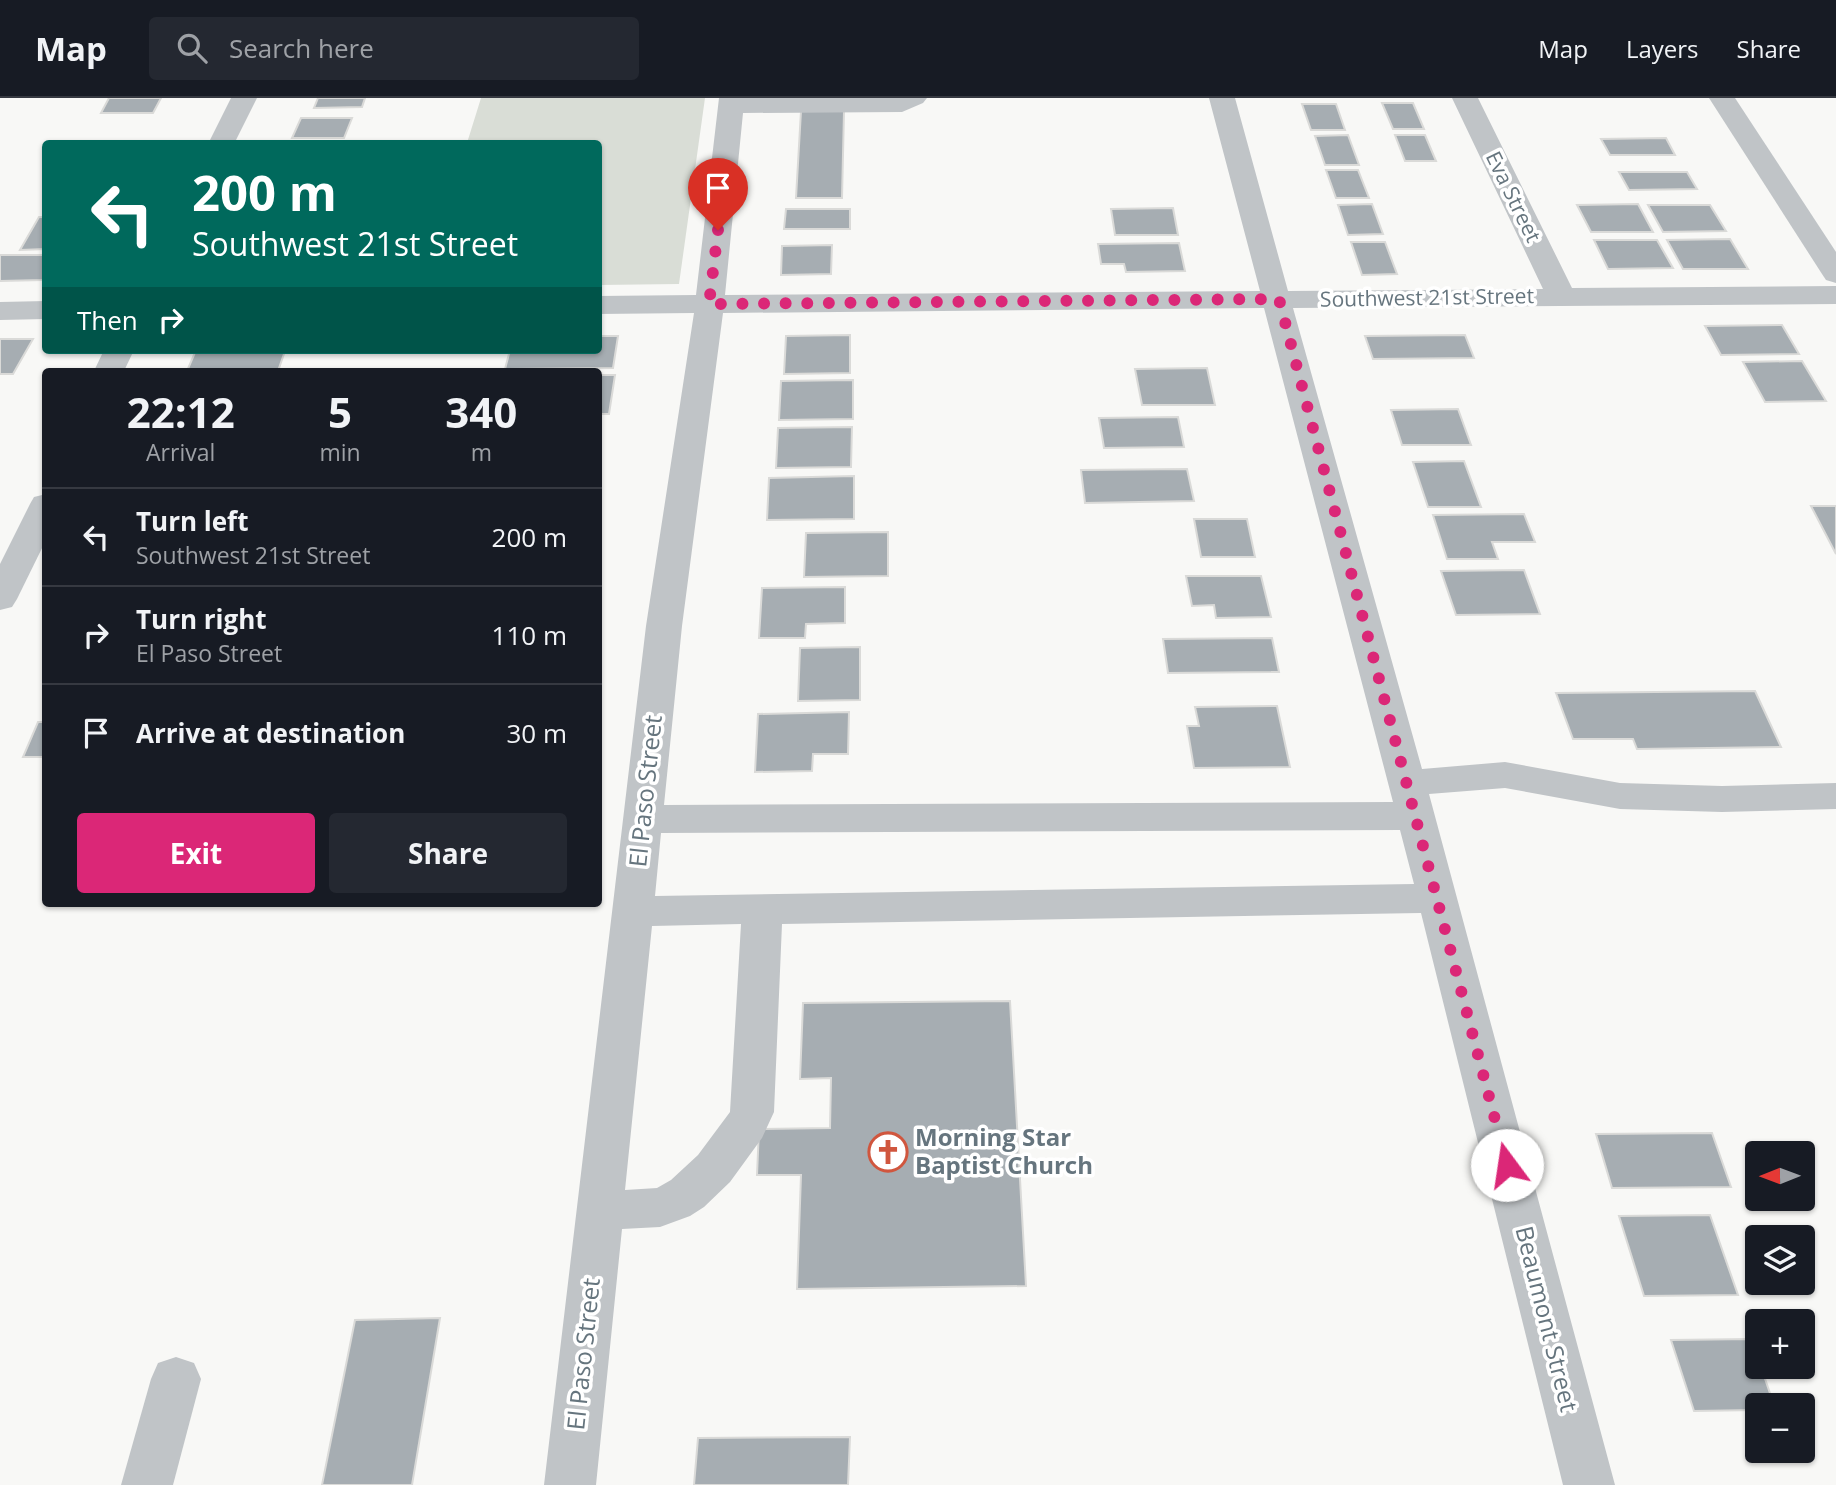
<!DOCTYPE html>
<meta charset="utf-8">
<style>
:root{--surface:#171b24;--page:#242831;--text:#f1f3f6;--muted:#9ea1a6;--line:#363941;--accent:#db2777}
body{margin:0;font-family:"Open Sans",sans-serif;background:var(--page);color:var(--text);height:100vh;display:flex;flex-direction:column;font-size:26px;white-space:nowrap}
*{box-sizing:border-box;margin:0}
p{font-size:23px;color:var(--muted)}
.icon{flex:none;width:38px;height:38px;fill:none;stroke:currentColor;stroke-width:2;stroke-linecap:round;stroke-linejoin:round}
.map{position:relative;flex:1;overflow:hidden}
.panel{position:absolute;left:42px;top:270px;width:560px;height:539px;display:flex;flex-direction:column;background:var(--surface);border-radius:7px;box-shadow:0 2px 5px #0004}
.panel>*{flex:none}
.banner{position:absolute;left:42px;top:42px;width:560px;height:214px;border-radius:7px;box-shadow:0 2px 5px #0004;background:#00695c;color:#fff;overflow:hidden}
.needle{width:46px;rotate:269deg}
.fabs{position:absolute;left:1745px;top:1043px;display:grid;gap:14px}
.fabs a{display:grid;place-items:center;width:70px;height:70px;border-radius:7px;background:var(--surface);box-shadow:0 2px 5px #0004;font-size:35px}
.pin{position:absolute;display:grid;place-items:center;width:60px;height:60px;color:#fff;margin:-72px -30px;border-radius:50% 50% 50% 0;rotate:-45deg;box-shadow:0 0 7px #0007}
.pin .icon{rotate:45deg}
.me{position:absolute;width:77px;margin:-38px;rotate:346deg;stroke-linejoin:round;filter:drop-shadow(0 0 5px #0008)}
.turn{display:flex;align-items:center;gap:24px;height:147px;padding:0 35px;font-size:32px}
.turn .icon{width:91px;height:91px;stroke-width:2.5}
.turn b{display:block;font-size:49px;line-height:60px}
.then{display:flex;align-items:center;height:66px;padding:0 35px;background:#0003;gap:14px;font-size:26px}
.eta{display:flex;justify-content:space-evenly;align-items:center;height:119px;text-align:center}
.eta b{font-size:42px;font-weight:700;line-height:49px}
.primary-button{display:flex;gap:14px;margin-top:auto;padding:14px 35px}
.primary-button a{flex:1;height:80px;border-radius:7px;background:var(--accent);color:#fff;font-size:28px;font-weight:700;line-height:80px;text-align:center}
.primary-button a+a{background:var(--page);color:var(--text)}
ul{padding:0;list-style:none}
li{display:flex;align-items:center;gap:21px;height:98px;padding:0 35px;border-top:2px solid var(--line)}
li div{flex:1}
li b{display:block;font-size:26px}
li em{font-style:normal}
header{display:flex;align-items:center;gap:42px;box-sizing:border-box;height:98px;padding:0 35px;background:var(--surface);border-bottom:2px solid var(--line)}
header strong{font-size:33px}
nav{display:flex;gap:38px;margin-inline-start:auto;font-size:24px}
.search{width:490px;height:63px;background:var(--page);display:flex;align-items:center;gap:18px;box-sizing:border-box;padding:0 24px;border-radius:7px;color:var(--muted);font-size:26px}
.map>svg:first-child{display:block}
.green{fill:#d9ddd6}
.building{fill:#a6adb2;stroke:#dadad8;stroke-width:2}
.lines{fill:none;stroke-linecap:round;stroke-linejoin:round}
.minor{fill:#c0c4c7;fill-rule:evenodd}
.route{stroke:#db2777;stroke-width:12;stroke-dasharray:0 21.6}
.labels{text-anchor:middle;stroke-width:7;stroke-linejoin:round;paint-order:stroke}
.far-street-label{font-size:21px;fill:#66757e;stroke:#fff}
.street-label{font-size:24px;fill:#66757e;stroke:#fff}
.poi-label{font-size:24px;font-weight:bold;fill:#66757e;stroke:#fff;text-anchor:start}
</style>
<header>
<strong>Map</strong>
<div class="search"><svg class="icon" aria-label="search" viewBox="0 0 24 24"><circle cx="10" cy="10" r="6"/><path d="M15 15l6 6"/></svg>Search here</div>
<nav><a>Map</a><a>Layers</a><a>Share</a></nav>
</header>
<div class="map">
<svg width="1836" height="1387" viewBox="0 0 1836 1387">
<rect width="100%" height="100%" fill="#f8f8f6"/>
<polygon class="green" points="481,0 705,0 679,186 599,187 598,46 467,45"/>
<g class="building">
<polygon points="109,0 161,0 153,15 101,15"/>
<polygon points="318,0 365,0 362,9 314,10"/>
<polygon points="1382,5 1413,5 1424,31 1393,31"/>
<polygon points="1302,6 1336,6 1345,32 1311,32"/>
<polygon points="801,13 844,13 842,100 796,100"/>
<polygon points="301,20 352,20 344,40 292,40"/>
<polygon points="1348,37 1359,67 1325,67 1315,38"/>
<polygon points="1395,37 1425,37 1436,63 1405,63"/>
<polygon points="1666,40 1675,57 1610,57 1601,41"/>
<polygon points="1326,72 1358,72 1369,100 1336,100"/>
<polygon points="1619,74 1687,74 1697,91 1629,92"/>
<polygon points="1372,106 1383,136 1348,137 1338,107"/>
<polygon points="1638,106 1653,134 1591,134 1577,107"/>
<polygon points="1648,107 1710,107 1726,133 1663,134"/>
<polygon points="1173,110 1178,137 1115,137 1111,111"/>
<polygon points="786,111 850,111 850,131 784,131"/>
<polygon points="39,119 46,119 46,151 20,152"/>
<polygon points="1730,141 1748,171 1683,171 1667,142"/>
<polygon points="1594,142 1657,142 1673,170 1608,171"/>
<polygon points="1351,144 1385,144 1397,176 1362,177"/>
<polygon points="1179,145 1185,173 1126,174 1124,166 1101,166 1098,146"/>
<polygon points="832,147 831,176 781,177 782,148"/>
<polygon points="0,157 46,157 46,178 43,182 0,183"/>
<polygon points="1782,227 1799,256 1721,257 1705,228"/>
<polygon points="850,237 850,275 784,276 786,238"/>
<polygon points="1465,237 1474,260 1373,261 1365,238"/>
<polygon points="598,238 618,238 613,270 505,271 510,252 598,252"/>
<polygon points="0,241 33,241 13,276 0,276"/>
<polygon points="196,252 250,253 285,253 278,273 187,273"/>
<polygon points="1802,263 1826,303 1765,304 1743,264"/>
<polygon points="1207,270 1215,307 1142,307 1135,271"/>
<polygon points="598,277 615,277 609,316 598,316"/>
<polygon points="853,282 853,321 779,322 781,283"/>
<polygon points="1458,311 1471,347 1402,347 1391,312"/>
<polygon points="1178,319 1184,349 1104,350 1099,320"/>
<polygon points="852,329 851,369 776,370 778,330"/>
<polygon points="1464,363 1481,409 1428,409 1413,364"/>
<polygon points="1187,371 1194,403 1085,405 1081,372"/>
<polygon points="854,378 854,421 767,422 769,380"/>
<polygon points="1811,408 1836,408 1836,456"/>
<polygon points="1524,416 1535,444 1492,444 1498,461 1447,461 1433,417"/>
<polygon points="1194,421 1247,421 1255,459 1201,459"/>
<polygon points="888,434 888,478 804,479 806,435"/>
<polygon points="1524,472 1540,516 1456,517 1441,473"/>
<polygon points="1186,478 1261,478 1271,519 1216,520 1214,507 1192,508"/>
<polygon points="845,489 845,525 806,526 805,540 759,540 762,490"/>
<polygon points="1272,540 1279,574 1168,575 1163,541"/>
<polygon points="860,549 860,602 798,603 800,550"/>
<polygon points="1755,593 1781,649 1637,651 1633,641 1573,641 1556,595"/>
<polygon points="1277,608 1290,669 1194,670 1187,628 1199,628 1195,609"/>
<polygon points="849,614 848,656 813,656 812,673 755,674 758,616"/>
<polygon points="38,624 46,624 46,659 23,659"/>
<polygon points="1010,903 1026,1188 797,1191 801,1077 757,1077 759,1031 830,1030 831,980 800,981 803,905"/>
<polygon points="1712,1035 1731,1089 1612,1090 1596,1036"/>
<polygon points="1710,1117 1738,1197 1644,1198 1619,1118"/>
<polygon points="440,1220 412,1387 322,1387 355,1222"/>
<polygon points="1751,1241 1757,1257 1757,1269 1761,1269 1774,1307 1757,1307 1757,1312 1694,1313 1671,1242"/>
<polygon points="850,1339 848,1387 694,1387 698,1340"/>
</g>
<g class="lines">
<g class="minor">
<polygon points="231,0 257,0 234,46 208,46"/>
<path d="M 719,0 L 927,0 L 923,5 L 902,14 L 743,15 L 725,197 L 1260,193 L 1209,0 L 1235,0 L 1288,193 L 1543,191 L 1452,0 L 1478,0 L 1572,190 L 1836,188 L 1836,206 L 1293,210 L 1422,671 L 1505,664 L 1620,685 L 1722,688 L 1836,685 L 1836,711 L 1722,714 L 1620,711 L 1505,690 L 1429,696 L 1615,1387 L 1563,1387 L 1421,815 L 782,826 L 774,1014 L 762,1040 L 730,1084 L 704,1109 L 690,1118 L 660,1129 L 622,1131 L 596,1387 L 544,1387 L 646,528 L 694,215 L 598,216 L 598,198 L 696,197 ZM 1264,210 L 1393,704 L 664,707 L 682,528 L 723,215 ZM 1400,732 L 1414,786 L 655,798 L 661,735 ZM 741,826 L 730,1014 L 698,1057 L 671,1082 L 657,1090 L 625,1092 L 652,828 Z"/>
<polygon points="1709,0 1735,0 1836,154 1836,185 1826,182 1822,176"/>
<polygon points="46,203 46,221 0,222 0,204"/>
<polygon points="104,252 134,252 124,273 94,273"/>
<polygon points="46,396 46,442 17,501 12,509 0,512 0,466 30,406 34,399"/>
<polygon points="176,1259 194,1265 201,1281 173,1387 121,1387 151,1281 158,1265"/>
</g>
</g>
<g class="lines">
<polyline class="route" points="718,132 709,206 1279,201 1507,1067"/>
</g>
<defs>
<g id="church-ring" transform="scale(2.0125)"><circle r="9.5" fill="#fff" stroke="#d0563e" stroke-width="1.5"/><path d="M-1.2-6h2.4v3.5h3.3v2.4h-3.3V6h-2.4V-.1h-3.3v-2.4h3.3Z" fill="#d0563e"/></g>
</defs>
<g fill-rule="evenodd">
<use href="#church-ring" x="888" y="1054"/>
</g>
<g class="labels">
<g class="far-street-label">
<text transform="translate(1513 99) rotate(64)" y="7">Eva Street</text>
<text transform="translate(1427 200) rotate(-1)" y="7">Southwest 21st Street</text>
</g>
<g class="street-label">
<text transform="translate(646 693) rotate(-84)" y="8">El Paso Street</text>
<text transform="translate(1546 1221) rotate(76)" y="8">Beaumont Street</text>
<text transform="translate(584 1256) rotate(-84)" y="8">El Paso Street</text>
</g>
<g class="poi-label">
<text x="915" y="1048">Morning Star<tspan x="915" dy="28">Baptist Church</tspan></text>
</g>
</g>
</svg>
<div class="fabs">
<a><svg class="needle" viewBox="-14 -14 28 28"><path d="M0-13l5 13h-10z" fill="#e53935"/><path d="M0 13l5-13h-10z" fill="#9ea1a6"/></svg></a>
<a><svg class="icon" aria-label="layers" viewBox="0 0 24 24"><path d="M12 4l9 5-9 5-9-5zM3 14l9 5 9-5"/></svg></a>
<a>+</a>
<a>−</a>
</div>
<div class="pin" style="left:718px;top:132px;background:#d93025"><svg class="icon" aria-label="arrive" viewBox="0 0 24 24"><path d="M6 21V4h12l-3 4 3 4H6"/></svg></div>
<svg class="me" style="left:1507px;top:1067px" viewBox="-20 -20 40 40"><circle r="19" fill="#fff"/><path d="M0-13L10 11 0 6-10 11z" fill="#db2777"/></svg>
<div class="banner">
<div class="turn"><svg class="icon" aria-label="left" viewBox="0 0 24 24"><path d="M17 20v-9H6M10 6l-5 5 5 5"/></svg><div><b>200 m</b>Southwest 21st Street</div></div>
<div class="then">Then<svg class="icon" aria-label="right" viewBox="0 0 24 24"><path d="M7 20v-9h11M14 6l5 5-5 5"/></svg></div>
</div>
<section class="panel">
<div class="eta">
<div><b>22:12</b><p>Arrival</p></div>
<div><b>5</b><p>min</p></div>
<div><b>340</b><p>m</p></div>
</div>
<ul>
<li><svg class="icon" aria-label="left" viewBox="0 0 24 24"><path d="M17 20v-9H6M10 6l-5 5 5 5"/></svg><div><b>Turn left</b><p>Southwest 21st Street</p></div><em>200 m</em></li>
<li><svg class="icon" aria-label="right" viewBox="0 0 24 24"><path d="M7 20v-9h11M14 6l5 5-5 5"/></svg><div><b>Turn right</b><p>El Paso Street</p></div><em>110 m</em></li>
<li><svg class="icon" aria-label="arrive" viewBox="0 0 24 24"><path d="M6 21V4h12l-3 4 3 4H6"/></svg><div><b>Arrive at destination</b></div><em>30 m</em></li>
</ul>
<div class="primary-button"><a>Exit</a><a>Share</a></div>
</section>
</div>
